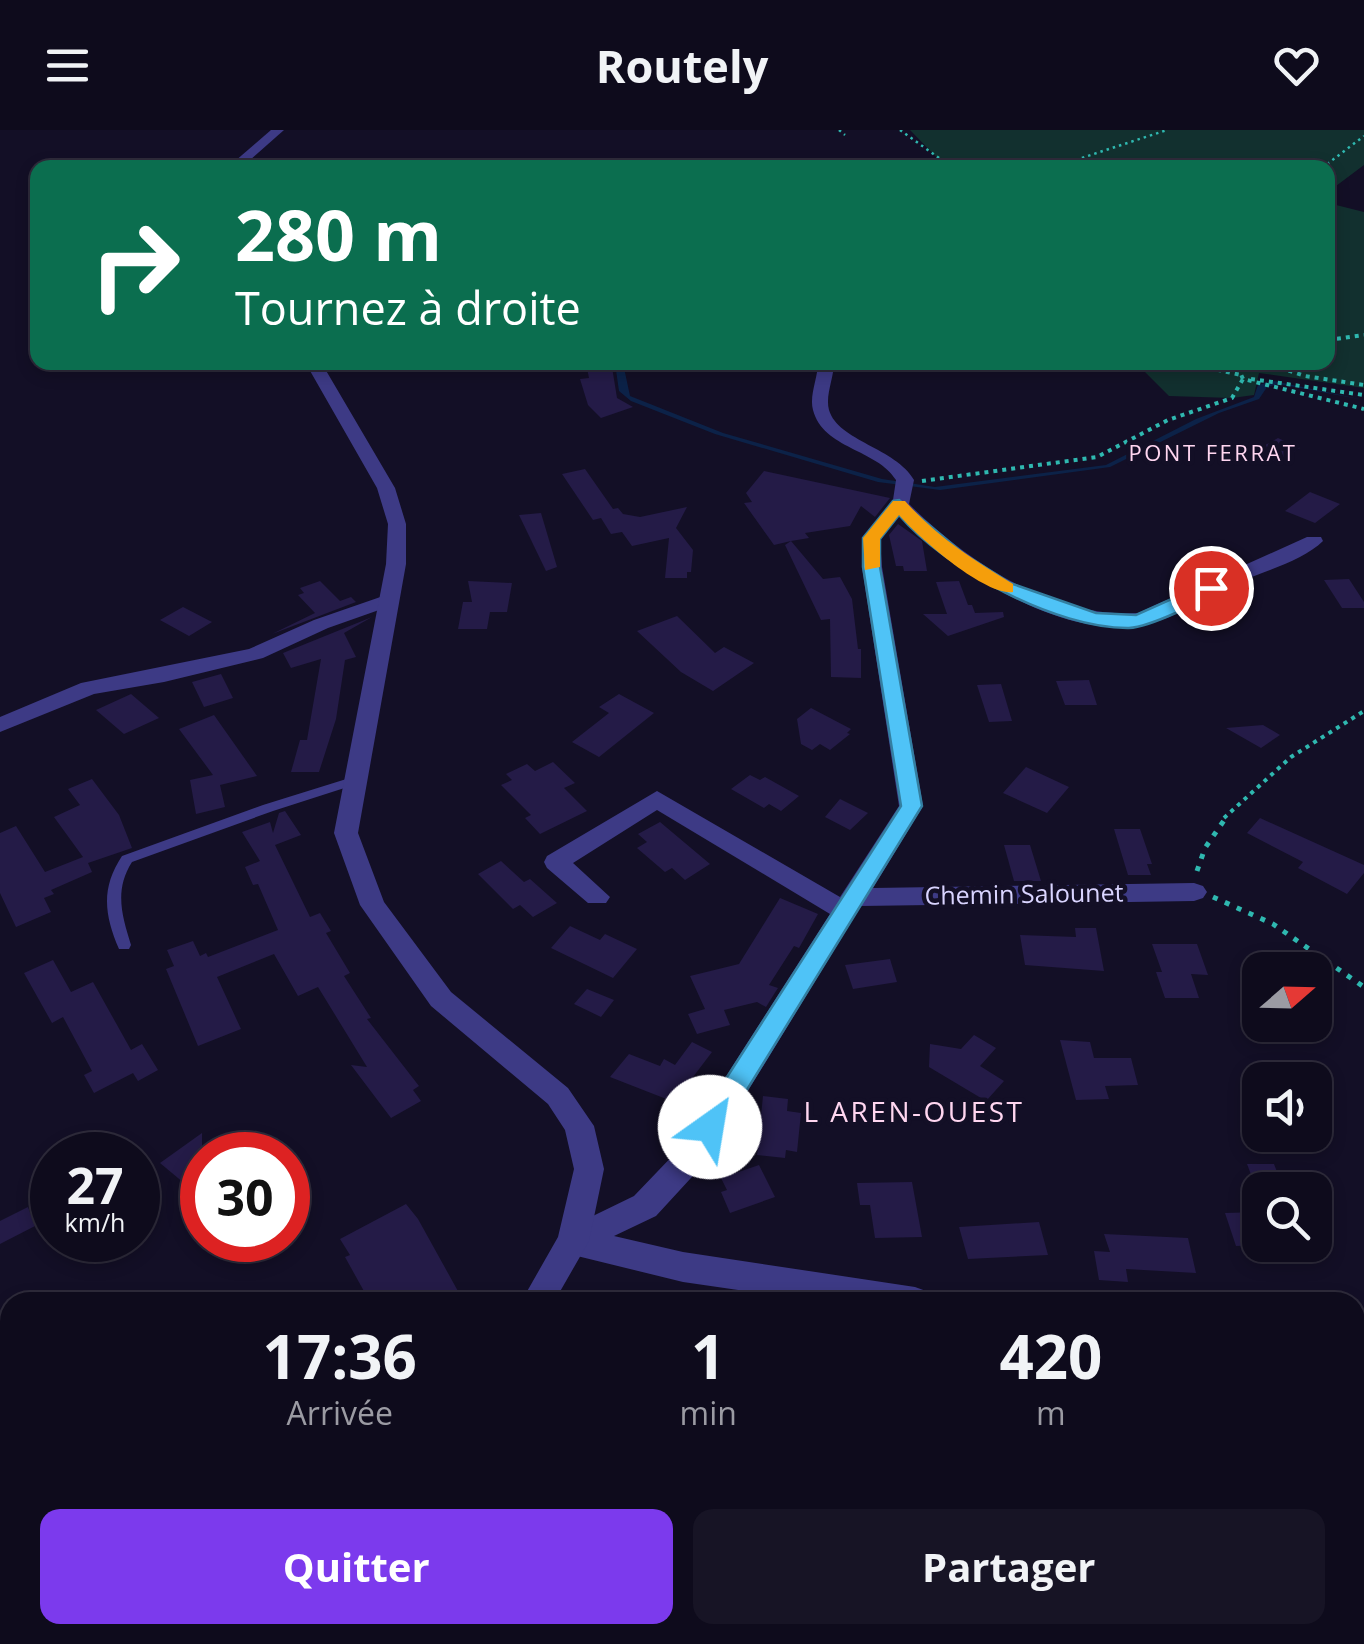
<!DOCTYPE html>
<html lang="fr">
<meta charset="utf-8">
<style>
:root{--surface:#0e0b1c;--page:#171425;--text:#f1f3f6;--muted:#9b9ba3;--line:#2e2b3b;--accent:#7c3aed}
body{margin:0;font-family:"Open Sans",sans-serif;background:var(--page);color:var(--text);height:100vh;display:flex;flex-direction:column;font-size:38px;white-space:nowrap}
*{box-sizing:border-box;margin:0}
p{font-size:32px;color:var(--muted)}
.icon{flex:none;width:55px;height:55px;fill:none;stroke:currentColor;stroke-width:2;stroke-linecap:round;stroke-linejoin:round}
.map{position:relative;flex:1;overflow:hidden}
.sheet{position:absolute;left:0px;top:1162px;width:1365px;height:352px;display:flex;flex-direction:column;background:var(--surface);border-radius:30px 30px 0 0;box-shadow:0 5px 15px #0003,0 0 0 2px var(--line)}
.sheet>*{flex:none}
.banner{position:absolute;left:30px;top:30px;width:1305px;height:210px;border-radius:20px;box-shadow:0 5px 15px #0003,0 0 0 2px var(--line);background:#0b6e4f;color:#fff;overflow:hidden}
.needle{width:65px;rotate:70deg}
.tools{position:absolute;left:1242px;top:822px;display:grid;gap:20px}
.tools a{display:grid;place-items:center;width:90px;height:90px;border-radius:20px;background:var(--surface);box-shadow:0 5px 15px #0003,0 0 0 2px var(--line);font-size:50px}
.speed{position:absolute;left:30px;top:1002px;display:flex;gap:20px;font-size:50px;font-weight:700;text-align:center}
.speed>*{display:grid;place-content:center;width:130px;height:130px;border-radius:50%;background:var(--surface);box-shadow:0 5px 15px #0003,0 0 0 2px var(--line);line-height:1}
.speed small{font-size:25px;font-weight:400}
.speed .limit{border:15px solid #d22;background:#fff;color:#111}
.pin{position:absolute;display:grid;place-items:center;width:85px;height:85px;color:#fff;margin:-42px;border:5px solid #fff;border-radius:50%;box-shadow:0 2px 10px #0007}
.me{position:absolute;width:110px;margin:-55px;rotate:32deg;stroke-linejoin:round;filter:drop-shadow(0 0 8px #0008)}
.turn{display:flex;align-items:center;gap:35px;height:210px;padding:0 40px;font-size:45px}
.turn .icon{width:130px;height:130px;stroke-width:2.5}
.turn b{display:block;font-size:70px;line-height:85px}
.eta{display:flex;justify-content:space-evenly;align-items:center;height:170px;text-align:center}
.eta b{font-size:60px;font-weight:700;line-height:70px}
.action{display:flex;gap:20px;margin-top:auto;padding:20px 40px}
.action a{flex:1;height:115px;border-radius:20px;background:var(--accent);color:#fff;font-size:40px;font-weight:700;line-height:115px;text-align:center}
.action a+a{background:var(--page);color:var(--text)}
header{display:flex;justify-content:space-between;align-items:center;height:130px;padding:0 40px;background:var(--surface);font-size:45px;font-weight:700}
.map>svg:first-child{display:block}
.green{fill:#12302f}
.water{fill:#0c2248}
.building{fill:#241b47}
.lines{fill:none;stroke-linecap:round;stroke-linejoin:round}
.path-far2{stroke:#2fb8b0;stroke-width:2.5;stroke-dasharray:2.5 4;stroke-linecap:butt}
.path-far1{stroke:#2fb8b0;stroke-width:4;stroke-dasharray:4 5;stroke-linecap:butt}
.path{stroke:#2fb8b0;stroke-width:5;stroke-dasharray:5 8;stroke-linecap:butt}
.service{fill:#3d3a85;fill-rule:evenodd}
.minor{fill:#3d3a85;fill-rule:evenodd}
.tertiary{fill:#3d3a85;fill-rule:evenodd}
.route{fill:#4fc3f7;stroke:#337fa1;stroke-width:2.5}
.slow{fill:#f59e0b}
.labels{text-anchor:middle;stroke-width:9;stroke-linejoin:round;paint-order:stroke}
.far-neighbourhood-label{font-size:22px;letter-spacing:2.5px;fill:#ffd6f0;stroke:#130f26}
.street-label{font-size:25px;fill:#d9d4ff;stroke:#130f26}
.neighbourhood-label{font-size:28px;letter-spacing:2.5px;fill:#ffd6f0;stroke:#130f26}
</style>
<header><svg class="icon" aria-label="menu" viewBox="0 0 24 24"><path d="M4 6h16M4 12h16M4 18h16"/></svg>Routely<svg class="icon" aria-label="heart" viewBox="0 0 24 24"><path d="M12 20l-8-8c-3-5 5-10 8-4 3-6 11-1 8 4z"/></svg></header>
<div class="map">
<svg width="1364" height="1514" viewBox="0 0 1364 1514">
<rect width="100%" height="100%" fill="#130f26"/>
<g class="green">
<polygon points="910,0 1364,0 1364,35 1328,62 1328,38 946,37"/>
<polygon points="1328,73 1364,82 1364,258 1259,243 1254,265 1232,268 1169,266 1136,233 1328,232"/>
</g>
<polygon class="water" points="615,233 623,233 630,266 723,303 882,349 935,357 1106,335 1196,289 1254,267 1258,255 1274,251 1364,270 1279,254 1267,257 1259,269 1219,283 1110,337 940,360 878,352 715,304 631,271 619,261"/>
<g class="building">
<polygon points="612,237 617,268 633,277 601,288 588,275 580,249 589,248 587,238"/>
<polygon points="1278,308 1300,318 1276,332 1253,322"/>
<polygon points="585,339 613,379 618,378 623,384 640,387 687,377 676,398 693,420 691,442 687,442 687,448 665,448 669,408 632,416 622,402 611,404 601,388 593,390 562,344"/>
<polygon points="764,341 890,368 875,387 861,376 850,396 805,403 809,408 791,411 823,449 840,447 852,469 858,519 861,519 861,548 831,547 830,489 821,490 785,415 791,411 774,415 744,373 752,372 746,363"/>
<polygon points="1310,362 1340,374 1315,393 1285,381"/>
<polygon points="541,383 557,437 546,441 519,385"/>
<polygon points="898,394 922,411 927,441 904,441 903,436 896,436 889,405"/>
<polygon points="1349,449 1364,472 1364,478 1342,478 1324,450"/>
<polygon points="320,451 340,471 351,467 356,472 272,504 315,483 298,465 304,463 300,458"/>
<polygon points="468,451 512,453 507,482 490,482 487,499 458,499 463,472 472,472"/>
<polygon points="959,451 968,475 972,475 975,483 1003,482 1004,487 948,506 923,484 947,484 936,452"/>
<polygon points="183,477 212,492 189,506 160,490"/>
<polygon points="677,486 715,523 724,517 754,533 713,561 681,542 637,501"/>
<polygon points="372,487 344,503 356,527 345,530 336,589 319,642 291,642 300,610 307,610 321,529 291,538 283,523"/>
<polygon points="221,544 233,568 204,577 192,552"/>
<polygon points="1089,550 1097,575 1065,575 1056,551"/>
<polygon points="1001,554 1012,591 989,592 977,555"/>
<polygon points="131,564 159,588 124,604 96,580"/>
<polygon points="619,564 654,583 599,627 572,612 609,583 599,577"/>
<polygon points="811,578 851,599 847,603 850,604 830,620 820,614 812,620 801,614 797,589"/>
<polygon points="214,585 257,646 220,655 225,677 196,684 190,650 213,645 179,599"/>
<polygon points="1263,595 1280,605 1261,618 1226,598"/>
<polygon points="553,632 575,653 564,658 587,681 540,704 525,688 531,685 501,655 512,650 506,644 527,634 535,641"/>
<polygon points="1026,637 1069,657 1047,683 1003,663"/>
<polygon points="750,645 760,650 765,647 799,666 781,681 769,674 764,678 731,659"/>
<polygon points="92,649 119,685 132,718 88,733 92,742 51,760 54,764 44,768 51,782 16,797 0,763 0,703 16,696 45,742 83,727 54,687 80,675 68,659"/>
<polygon points="840,669 868,683 850,700 825,687"/>
<polygon points="285,681 301,705 275,715 310,787 320,783 331,801 326,803 350,843 344,846 371,888 367,889 419,956 413,960 421,971 391,988 351,935 367,937 318,857 298,866 274,824 217,847 241,899 198,916 166,839 174,836 167,820 193,811 200,826 206,823 208,827 278,800 258,754 253,755 245,737 260,731 242,702 270,692 273,703 279,683"/>
<polygon points="1260,688 1364,735 1364,743 1347,764 1298,738 1303,732 1247,703"/>
<polygon points="660,692 710,734 685,750 672,738 665,742 637,718 647,712 638,704"/>
<polygon points="1114,699 1140,699 1152,734 1147,734 1151,745 1128,745"/>
<polygon points="1004,715 1030,715 1041,751 1014,751"/>
<polygon points="501,731 524,752 530,749 557,773 533,787 520,775 513,779 478,744"/>
<polygon points="780,768 818,784 799,818 794,816 769,855 778,858 776,861 766,877 757,872 724,880 730,895 697,904 688,884 705,879 690,846 739,834"/>
<polygon points="570,796 600,810 605,804 637,819 613,848 551,818"/>
<polygon points="1075,798 1096,798 1104,841 1025,835 1020,805 1076,807"/>
<polygon points="1152,814 1197,814 1208,845 1191,844 1199,868 1165,868 1156,842 1162,842"/>
<polygon points="890,829 897,852 853,859 845,835"/>
<polygon points="53,830 71,862 93,852 131,920 142,914 158,940 138,951 133,943 94,963 84,945 92,941 63,887 52,893 24,843"/>
<polygon points="587,859 614,870 601,887 574,874"/>
<polygon points="974,905 996,918 980,936 1004,951 986,971 929,937 930,914 961,919"/>
<polygon points="1060,910 1090,912 1094,928 1131,928 1138,955 1105,956 1109,969 1076,970"/>
<polygon points="692,912 712,922 674,972 610,947 629,924 660,936 664,929 675,935"/>
<polygon points="763,966 788,969 787,981 801,983 797,1022 786,1020 785,1028 757,1025"/>
<polygon points="202,1003 202,1068 160,1033"/>
<polygon points="1247,1034 1274,1034 1284,1060 1257,1060"/>
<polygon points="759,1035 775,1067 730,1083 721,1062 727,1060 721,1048"/>
<polygon points="912,1052 922,1107 875,1108 870,1075 860,1075 857,1053"/>
<polygon points="406,1074 418,1089 464,1172 370,1172 345,1127 350,1125 340,1109"/>
<polygon points="28,1077 35,1096 0,1114 0,1091"/>
<polygon points="1260,1082 1260,1115 1236,1116 1225,1083"/>
<polygon points="1039,1092 1048,1125 968,1129 959,1097"/>
<polygon points="1104,1104 1188,1108 1196,1143 1126,1139 1128,1152 1099,1150 1094,1121 1110,1122"/>
</g>
<g class="lines">
<g class="path-far2">
<polyline points="839,0 845,5"/>
<polyline points="900,0 953,38"/>
<polyline points="1051,38 1167,0"/>
<polyline points="1322,38 1364,6"/>
</g>
<g class="path-far1">
<polyline points="1328,210 1364,205"/>
<polyline points="1182,232 1241,245"/>
<polyline points="1246,232 1238,238 1243,249 1364,279"/>
<polyline points="1263,232 1305,246 1364,255"/>
<polyline points="1251,249 1364,265"/>
<polyline points="922,351 1097,327 1168,290 1232,268 1243,249"/>
<polyline points="1224,688 1291,627 1364,581"/>
</g>
<g class="path">
<polyline points="1197,741 1205,718 1227,686"/>
<polyline points="1213,767 1273,794 1364,857"/>
</g>
<path class="service" d="M 356,646 L 360,647 L 362,650 L 360,653 L 273,681 L 132,732 C 114,760 122,786 131,815 L 129,819 L 119,819 C 104,784 101,758 122,726 L 263,675 Z"/>
<g class="minor">
<path d="M 818,232 L 834,232 C 834,248 825,265 829,280 C 838,311 896,318 914,350 L 909,374 C 967,432 1053,489 1138,483 L 1307,407 L 1321,407 L 1323,411 C 1303,431 1261,442 1235,454 C 1206,467 1174,489 1144,495 C 1063,511 954,441 900,385 L 880,410 L 882,437 L 923,676 L 873,758 L 1194,753 L 1203,756 L 1207,762 L 1203,768 L 1194,771 L 861,776 L 702,1036 L 656,1086 L 614,1106 L 683,1122 L 915,1157 L 926,1161 L 931,1172 L 820,1172 L 683,1152 L 573,1125 L 562,1121 L 557,1111 L 562,1101 L 634,1066 L 680,1018 L 830,784 L 657,680 L 573,733 L 610,767 L 606,773 L 588,773 L 547,738 L 544,732 L 547,726 L 657,661 L 840,767 L 899,676 L 862,437 L 862,409 L 893,370 L 896,350 C 877,319 823,319 813,280 C 809,265 818,248 818,232 Z"/>
<polygon points="389,464 399,470 396,474 328,498 263,528 164,552 94,564 0,602 0,587 81,553 249,519 314,490"/>
<polygon points="1355,1226 1364,1228 1364,1260 1355,1258"/>
<polygon points="1364,1411 1364,1447 1355,1451 1355,1413"/>
<polygon points="0,1444 10,1448 10,1496 0,1492"/>
<polygon points="10,1505 52,1505 55,1514 14,1514"/>
<polygon points="1152,1505 1232,1505 1235,1514 1156,1514"/>
</g>
<g class="tertiary">
<polygon points="271,0 284,0 241,38 227,38"/>
<polygon points="305,232 321,232 395,358 406,394 406,434 358,703 384,772 451,862 568,958 594,996 604,1039 589,1111 554,1172 521,1172 558,1107 574,1039 565,1000 548,974 431,876 360,775 334,703 386,434 388,394 377,358"/>
<polygon points="362,1505 401,1505 397,1514 359,1514"/>
</g>
</g>
<path class="route" d="M 899,370 L 964,424 L 1010,453 L 1096,483 L 1136,485 L 1205,454 L 1217,454 L 1220,458 C 1206,471 1149,497 1129,498 C 1057,499 945,439 899,385 L 880,409 L 880,437 L 922,676 L 719,1005 L 710,1008 L 700,1005 L 696,997 L 700,989 L 901,676 L 863,437 L 863,408 L 893,371 Z"/>
<path class="slow" d="M 893,371 L 905,371 C 936,406 973,430 1013,454 L 1013,462 C 985,466 918,407 899,385 L 880,409 L 880,437 L 865,440 L 863,408 Z"/>
<g class="labels">
<g class="far-neighbourhood-label">
<text x="1213" y="331">PONT FERRAT</text>
</g>
<g class="street-label">
<text transform="translate(1024 764) rotate(-1)" y="9">Chemin Salounet</text>
</g>
<g class="neighbourhood-label">
<text x="914" y="992">L AREN-OUEST</text>
</g>
</g>
</svg>
<div class="tools">
<a><svg class="needle" viewBox="-14 -14 28 28"><path d="M0-13l5 13h-10z" fill="#e53935"/><path d="M0 13l5-13h-10z" fill="#9b9ba3"/></svg></a>
<a><svg class="icon" aria-label="sound" viewBox="0 0 24 24"><path d="M4 9h4l5-4v14l-5-4H4zM17 9q2 3 0 6"/></svg></a>
<a><svg class="icon" aria-label="search" viewBox="0 0 24 24"><circle cx="10" cy="10" r="6"/><path d="M15 15l6 6"/></svg></a>
</div>
<div class="speed"><div>27<small>km/h</small></div><div class="limit">30</div></div>
<div class="pin" style="left:1211px;top:458px;background:#d93025"><svg class="icon" aria-label="arrive" viewBox="0 0 24 24"><path d="M6 21V4h12l-3 4 3 4H6"/></svg></div>
<svg class="me" style="left:710px;top:997px" viewBox="-20 -20 40 40"><circle r="19" fill="#fff"/><path d="M0-13L10 11 0 6-10 11z" fill="#4fc3f7"/></svg>
<div class="banner">
<div class="turn"><svg class="icon" aria-label="right" viewBox="0 0 24 24"><path d="M7 20v-9h11M14 6l5 5-5 5"/></svg><div><b>280 m</b>Tournez à droite</div></div>
</div>
<section class="sheet">
<div class="eta">
<div><b>17:36</b><p>Arrivée</p></div>
<div><b>1</b><p>min</p></div>
<div><b>420</b><p>m</p></div>
</div>
<div class="action"><a>Quitter</a><a>Partager</a></div>
</section>
</div>
